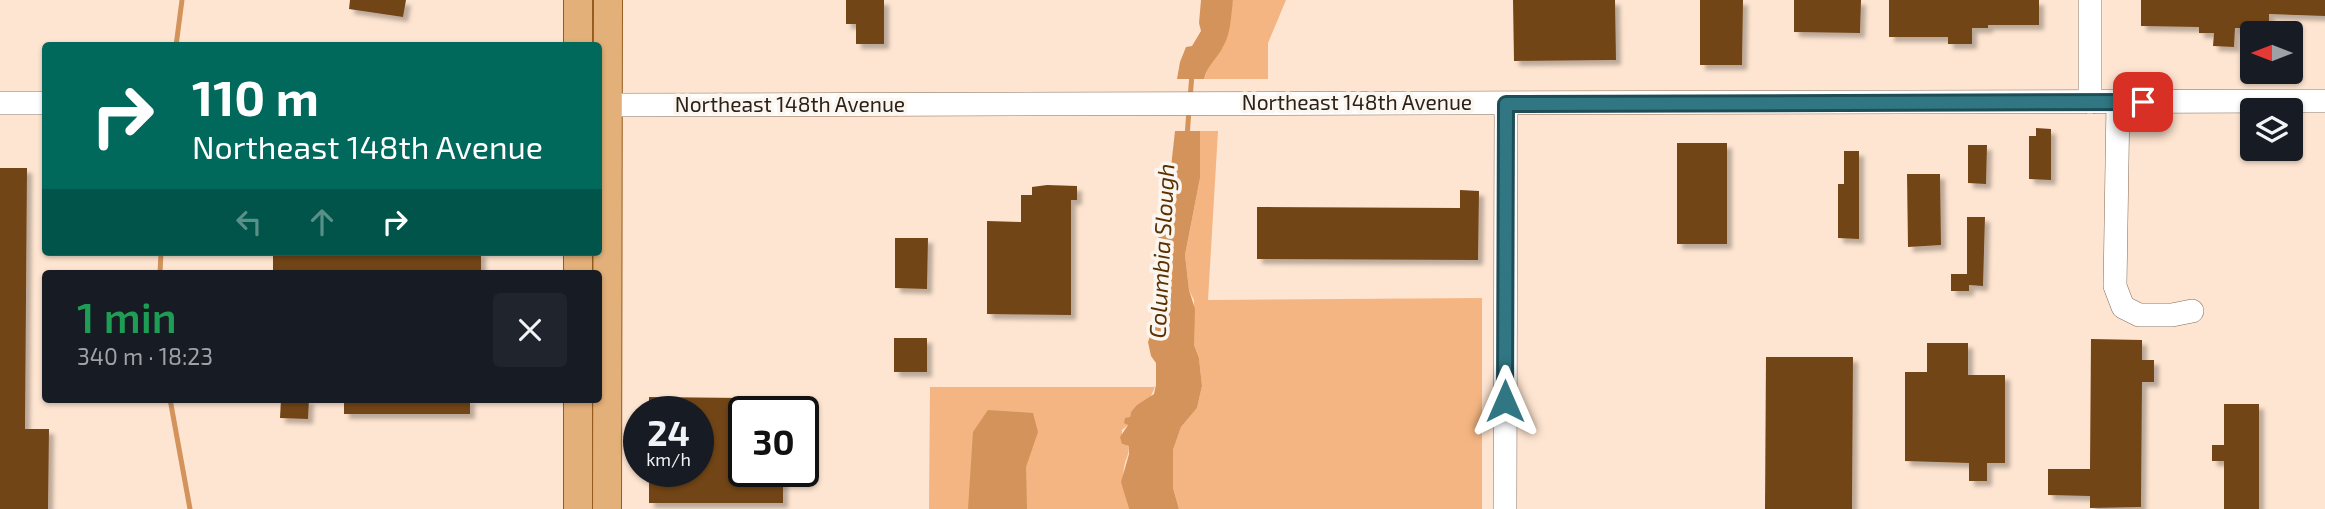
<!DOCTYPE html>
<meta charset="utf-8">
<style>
:root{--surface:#171b24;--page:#20242c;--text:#f1f3f6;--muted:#9ea1a6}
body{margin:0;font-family:"Exo 2",sans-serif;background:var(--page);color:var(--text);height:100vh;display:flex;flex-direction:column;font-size:26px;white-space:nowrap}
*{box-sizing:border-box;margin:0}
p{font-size:23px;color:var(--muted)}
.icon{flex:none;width:38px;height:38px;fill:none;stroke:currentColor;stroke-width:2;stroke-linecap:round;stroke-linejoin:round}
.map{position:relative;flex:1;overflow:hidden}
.panel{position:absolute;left:42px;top:270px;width:560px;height:133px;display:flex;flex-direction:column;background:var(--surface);border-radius:7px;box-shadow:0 2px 5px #0004}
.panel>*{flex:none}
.guide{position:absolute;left:42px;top:42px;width:560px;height:214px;border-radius:7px;box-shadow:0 2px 5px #0004;background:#00695c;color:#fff;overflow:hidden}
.needle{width:46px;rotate:270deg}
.buttons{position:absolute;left:2240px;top:21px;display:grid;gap:14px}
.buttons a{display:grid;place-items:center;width:63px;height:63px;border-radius:7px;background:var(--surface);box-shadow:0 2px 5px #0004;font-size:35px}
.speed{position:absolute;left:623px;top:396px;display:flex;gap:14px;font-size:35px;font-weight:700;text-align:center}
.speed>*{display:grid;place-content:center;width:91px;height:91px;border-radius:50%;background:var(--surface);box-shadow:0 2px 5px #0004;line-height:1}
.speed small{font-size:18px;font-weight:400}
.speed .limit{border:4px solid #111;border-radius:10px;background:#fff;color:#111}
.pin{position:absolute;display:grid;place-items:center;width:60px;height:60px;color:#fff;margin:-30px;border-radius:14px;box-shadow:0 4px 10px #0006}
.me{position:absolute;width:77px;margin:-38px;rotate:0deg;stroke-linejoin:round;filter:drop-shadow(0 0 5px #0008)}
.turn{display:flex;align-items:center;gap:24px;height:147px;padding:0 35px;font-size:32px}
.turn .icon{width:91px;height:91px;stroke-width:2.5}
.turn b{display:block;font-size:49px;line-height:60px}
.lanes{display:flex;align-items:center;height:66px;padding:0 35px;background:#0003;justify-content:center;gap:35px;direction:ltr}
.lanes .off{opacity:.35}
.round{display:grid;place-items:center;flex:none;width:74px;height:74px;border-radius:7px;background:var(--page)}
.headline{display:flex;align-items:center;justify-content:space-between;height:119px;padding:0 35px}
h1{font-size:42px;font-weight:600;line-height:52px;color:#1e9e55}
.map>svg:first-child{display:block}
.green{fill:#f4b582}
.water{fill:#d4935b}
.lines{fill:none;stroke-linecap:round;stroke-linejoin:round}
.stream{stroke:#d4935b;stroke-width:5}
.building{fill:#724418;filter:url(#shadow)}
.minor-casing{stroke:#866b55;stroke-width:24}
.major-casing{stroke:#975c1d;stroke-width:30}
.minor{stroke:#fff;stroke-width:23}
.major{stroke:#e3b079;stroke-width:28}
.route-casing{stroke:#1f4d55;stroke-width:18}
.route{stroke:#307783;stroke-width:12}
.labels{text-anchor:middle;stroke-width:7;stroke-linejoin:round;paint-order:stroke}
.street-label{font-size:21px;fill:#2c2118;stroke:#fcf6f1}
.water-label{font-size:23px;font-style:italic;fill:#5b3102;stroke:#fcf6f1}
</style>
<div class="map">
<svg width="2325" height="509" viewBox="0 0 2325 509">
<defs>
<filter id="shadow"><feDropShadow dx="5" dy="5" stdDeviation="2" flood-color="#0004"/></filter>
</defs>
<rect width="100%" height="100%" fill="#fee5d1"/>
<g class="green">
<polygon points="1233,0 1286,0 1268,43 1268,79 1204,79 1212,59 1223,47"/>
<polygon points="1200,131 1218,131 1208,300 1482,298 1482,509 1179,509 1173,488 1173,450 1181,427 1197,408 1202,386 1199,358 1194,345 1194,300 1189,290 1185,255 1200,178"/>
<path d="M 930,387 L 1155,387 L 1150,398 L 1131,412 L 1128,425 L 1122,430 L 1122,444 L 1129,446 C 1129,454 1127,456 1125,463 C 1121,477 1125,495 1129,509 L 929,509 Z"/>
</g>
<g class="water">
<path d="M 1201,0 L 1233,0 C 1231,15 1231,32 1224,45 C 1218,58 1208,64 1204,79 L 1177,79 L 1180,62 L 1186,47 L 1192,46 L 1201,31 L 1199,23 Z"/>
<polygon points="1175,131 1200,131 1200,178 1185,255 1189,290 1195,309 1194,345 1199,358 1202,386 1197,408 1181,427 1173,450 1173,488 1179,509 1129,509 1121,482 1129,454 1129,446 1122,444 1120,437 1128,425 1124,423 1125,418 1130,417 1131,412 1137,405 1154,394 1156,385 1156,363 1151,356 1148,342 1162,303 1163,279 1158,233 1163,221 1169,185"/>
<polygon points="988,410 1033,413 1038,432 1026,467 1027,509 968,509 973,432"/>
</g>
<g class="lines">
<g class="stream">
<polyline points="176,46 182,0"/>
<polyline points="1190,99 1192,74"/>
<polyline points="1187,138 1189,109"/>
<polyline points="160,273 161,252"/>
<polyline points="170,399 190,509"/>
</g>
</g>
<g class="building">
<polygon points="350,0 406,0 403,17 349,9"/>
<polygon points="846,0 884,0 884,44 856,44 856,24 846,24"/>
<polygon points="1513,0 1615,0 1616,60 1514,61"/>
<polygon points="1700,0 1743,0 1742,65 1700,65"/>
<polygon points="1794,0 1861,0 1860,33 1794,32"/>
<polygon points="1889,0 2039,0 2039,25 1988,25 1988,28 1972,28 1972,44 1948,44 1948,37 1889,37"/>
<polygon points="2141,0 2325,0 2325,16 2269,14 2269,28 2235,28 2234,47 2213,46 2214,33 2199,33 2199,27 2141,26"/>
<polygon points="2036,128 2051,129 2051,180 2029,179 2029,136 2036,136"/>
<rect x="1677" y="143" width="50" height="101"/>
<polygon points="1968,145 1987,145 1986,184 1968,183"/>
<polygon points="1844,151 1859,151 1859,239 1838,238 1838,184 1844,184"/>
<polygon points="0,168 27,168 25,429 49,429 48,509 0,509"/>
<polygon points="1907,174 1940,174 1941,245 1908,247"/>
<polygon points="1047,185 1077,186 1077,200 1071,200 1071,315 987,314 987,221 1021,222 1021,195 1032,195 1032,187"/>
<polygon points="1460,190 1479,191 1478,260 1257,259 1257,207 1460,208"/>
<polygon points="1967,217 1985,217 1983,286 1969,285 1969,291 1951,291 1951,274 1967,274"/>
<polygon points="895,238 928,238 927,289 895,288"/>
<polygon points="273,252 481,252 481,271 478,271 478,273 273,273"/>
<rect x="894" y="338" width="33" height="34"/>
<polygon points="2091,339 2142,340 2142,360 2154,360 2154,382 2142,382 2141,507 2090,508 2090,496 2048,495 2048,469 2090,469"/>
<polygon points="1927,343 1968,343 1968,375 2005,375 2005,463 1987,463 1987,481 1969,481 1969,463 1905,461 1905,372 1927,372"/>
<polygon points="1766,357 1853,357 1852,509 1765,509"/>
<polygon points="649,397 744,398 744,471 783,471 783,503 649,503 649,471 698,471 698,411 649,411"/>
<polygon points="281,399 309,399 308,419 280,418"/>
<rect x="344" y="399" width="126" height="15"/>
<polygon points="2224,404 2259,404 2259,509 2224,509 2224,461 2212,461 2212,445 2224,445"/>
</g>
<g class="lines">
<g class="minor-casing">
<g id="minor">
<polyline points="2090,0 2090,102"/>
<polyline points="2118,102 2115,286 2123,307 2139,315 2172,315 2192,311"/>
<polyline points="0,103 46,103"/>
<polyline points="608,105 2325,101"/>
<polyline points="1505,509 1506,104"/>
</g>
</g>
<g class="major-casing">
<g id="major">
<polyline points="578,46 578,0"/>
<polyline points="578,273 578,252"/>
<polyline points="578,509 578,399"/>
<polyline points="607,509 608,0"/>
</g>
</g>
<use href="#minor" class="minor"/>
<use href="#major" class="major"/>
</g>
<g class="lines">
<g class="route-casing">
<polyline id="route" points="1505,401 1506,104 2143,102"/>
</g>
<use href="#route" class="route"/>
</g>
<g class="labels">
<g class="street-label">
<text x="1357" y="110">Northeast 148th Avenue</text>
<text x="790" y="112">Northeast 148th Avenue</text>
</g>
<g class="water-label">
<text transform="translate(1162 251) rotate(-87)" y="8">Columbia Slough</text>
</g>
</g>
</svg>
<div class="buttons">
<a><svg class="needle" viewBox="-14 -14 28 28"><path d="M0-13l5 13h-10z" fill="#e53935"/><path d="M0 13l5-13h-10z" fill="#9ea1a6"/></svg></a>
<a><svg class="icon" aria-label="layers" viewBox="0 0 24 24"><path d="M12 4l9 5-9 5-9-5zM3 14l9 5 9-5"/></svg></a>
</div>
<div class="speed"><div>24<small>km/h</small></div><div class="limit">30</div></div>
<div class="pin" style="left:2143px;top:102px;background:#d93025"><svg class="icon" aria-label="arrive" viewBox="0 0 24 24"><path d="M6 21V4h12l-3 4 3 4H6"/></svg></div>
<svg class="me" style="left:1505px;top:401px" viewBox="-20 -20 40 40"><path d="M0-17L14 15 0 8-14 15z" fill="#307783" stroke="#fff" stroke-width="4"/></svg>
<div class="guide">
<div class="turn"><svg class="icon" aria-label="right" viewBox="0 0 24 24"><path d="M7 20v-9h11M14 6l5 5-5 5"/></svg><div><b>110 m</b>Northeast 148th Avenue</div></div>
<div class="lanes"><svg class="icon off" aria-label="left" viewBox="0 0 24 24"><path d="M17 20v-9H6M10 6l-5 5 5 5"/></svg><svg class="icon off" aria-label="ahead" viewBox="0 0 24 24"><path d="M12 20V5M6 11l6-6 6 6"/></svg><svg class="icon" aria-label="right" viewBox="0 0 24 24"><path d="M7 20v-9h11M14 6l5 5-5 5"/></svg></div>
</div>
<section class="panel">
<div class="headline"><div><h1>1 min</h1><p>340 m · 18:23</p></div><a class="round"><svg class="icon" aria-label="close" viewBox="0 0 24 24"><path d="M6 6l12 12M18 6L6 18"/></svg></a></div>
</section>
</div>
